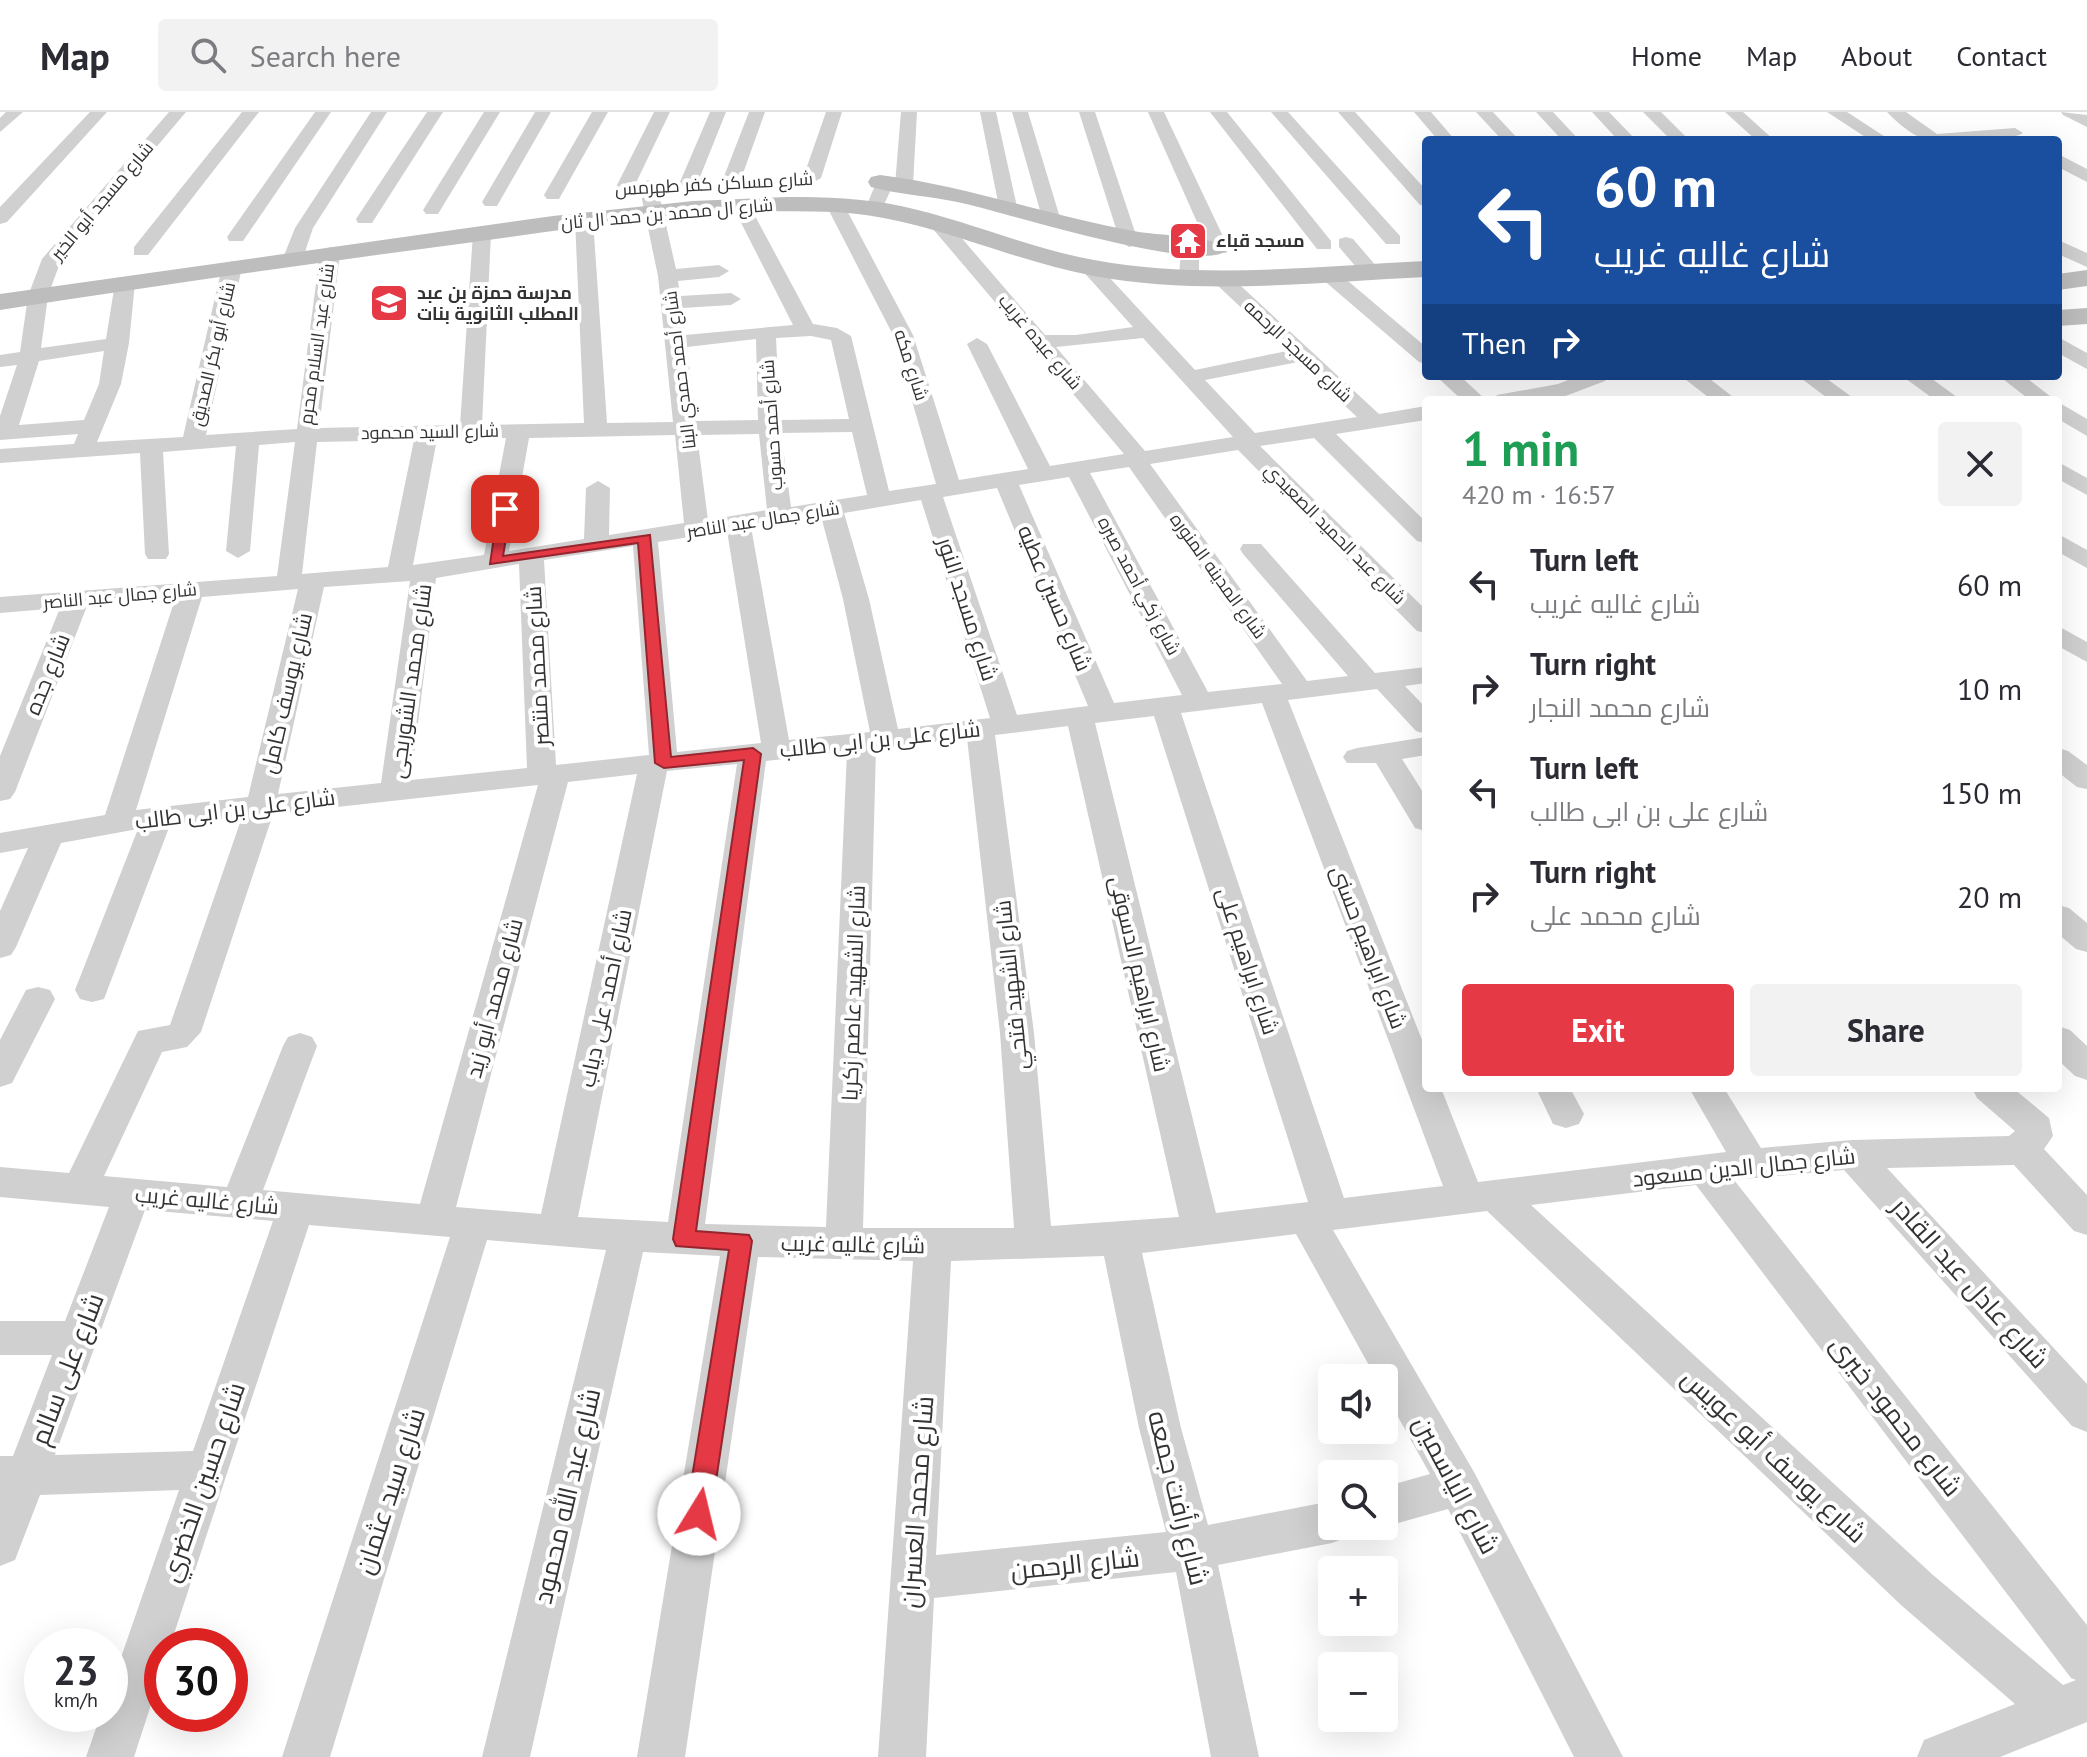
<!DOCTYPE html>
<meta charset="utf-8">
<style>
:root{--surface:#fff;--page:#f2f2f3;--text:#2b2b33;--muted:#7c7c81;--line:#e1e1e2;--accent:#e63946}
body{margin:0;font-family:"PT Sans",Cairo,sans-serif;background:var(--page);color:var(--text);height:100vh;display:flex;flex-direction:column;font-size:30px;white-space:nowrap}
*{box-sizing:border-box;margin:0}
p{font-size:26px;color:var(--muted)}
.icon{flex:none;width:44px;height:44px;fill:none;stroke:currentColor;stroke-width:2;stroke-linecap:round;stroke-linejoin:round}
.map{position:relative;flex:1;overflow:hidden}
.panel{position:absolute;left:1422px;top:284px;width:640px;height:696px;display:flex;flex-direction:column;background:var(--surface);border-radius:8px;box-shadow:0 8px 32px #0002}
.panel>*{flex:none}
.top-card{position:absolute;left:1422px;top:24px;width:640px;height:244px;border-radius:8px;box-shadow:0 8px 32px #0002;background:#1a4fa0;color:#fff;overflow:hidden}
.tools{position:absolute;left:1318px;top:1252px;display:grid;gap:16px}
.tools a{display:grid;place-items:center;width:80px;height:80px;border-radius:8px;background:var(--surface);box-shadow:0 8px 32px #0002;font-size:40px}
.speed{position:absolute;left:24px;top:1516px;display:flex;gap:16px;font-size:40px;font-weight:700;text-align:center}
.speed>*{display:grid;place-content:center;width:104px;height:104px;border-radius:50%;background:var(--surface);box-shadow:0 8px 32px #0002;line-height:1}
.speed small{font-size:20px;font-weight:400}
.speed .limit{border:12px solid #d22;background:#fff;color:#111}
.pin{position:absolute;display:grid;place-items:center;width:68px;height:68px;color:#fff;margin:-34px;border-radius:16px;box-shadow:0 4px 12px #0006}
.me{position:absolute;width:88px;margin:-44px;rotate:9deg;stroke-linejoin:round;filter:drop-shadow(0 0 6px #0008)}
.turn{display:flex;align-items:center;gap:28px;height:168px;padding:0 40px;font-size:36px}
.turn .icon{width:104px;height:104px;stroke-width:2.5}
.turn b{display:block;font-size:56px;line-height:68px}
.then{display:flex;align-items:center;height:76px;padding:0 40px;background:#0003;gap:16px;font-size:30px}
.round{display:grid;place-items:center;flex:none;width:84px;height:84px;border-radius:8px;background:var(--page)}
.summary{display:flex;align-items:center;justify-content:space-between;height:136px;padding:0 40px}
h1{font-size:48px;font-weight:800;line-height:60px;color:#1e9e55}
.button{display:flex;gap:16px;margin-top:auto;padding:16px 40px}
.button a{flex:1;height:92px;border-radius:8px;background:var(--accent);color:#fff;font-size:32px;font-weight:800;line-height:92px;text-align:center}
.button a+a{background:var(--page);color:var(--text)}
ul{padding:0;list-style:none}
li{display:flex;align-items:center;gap:24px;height:104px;padding:0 40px}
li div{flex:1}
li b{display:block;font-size:30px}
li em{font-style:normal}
header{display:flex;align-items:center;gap:48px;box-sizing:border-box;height:112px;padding:0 40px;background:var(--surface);border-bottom:2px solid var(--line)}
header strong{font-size:38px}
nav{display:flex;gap:44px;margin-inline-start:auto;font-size:28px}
.search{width:560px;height:72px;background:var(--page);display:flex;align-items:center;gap:20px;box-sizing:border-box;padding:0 28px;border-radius:8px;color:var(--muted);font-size:30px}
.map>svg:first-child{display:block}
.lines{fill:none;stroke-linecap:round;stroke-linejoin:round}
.street{fill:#d0d0d0;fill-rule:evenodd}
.secondary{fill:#bdbdbd;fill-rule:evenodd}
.route{fill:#e63946;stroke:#96252e;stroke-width:2}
.labels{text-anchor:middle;stroke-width:8;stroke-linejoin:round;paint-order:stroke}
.far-street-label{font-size:18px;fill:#333;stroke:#fff}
.far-poi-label{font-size:18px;font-weight:bold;fill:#333;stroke:#fff;text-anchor:start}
.street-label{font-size:22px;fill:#333;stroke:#fff}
.near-street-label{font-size:26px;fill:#333;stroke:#fff}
</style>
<header>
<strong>Map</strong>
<div class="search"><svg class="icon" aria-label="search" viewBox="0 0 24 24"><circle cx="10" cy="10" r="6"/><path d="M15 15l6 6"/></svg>Search here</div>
<nav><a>Home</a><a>Map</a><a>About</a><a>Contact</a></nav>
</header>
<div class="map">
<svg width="2087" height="1645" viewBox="0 0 2087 1645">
<rect width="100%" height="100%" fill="#fff"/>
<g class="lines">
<g class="street">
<polygon points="6,0 23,0 0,20 0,6"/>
<polygon points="90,0 107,0 7,110 0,112 0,95"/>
<path d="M 169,0 L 186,0 L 61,148 L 48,184 L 41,236 L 106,227 L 115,171 L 125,165 L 135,171 L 129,231 L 121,272 L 97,330 L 183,325 L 222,155 L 232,149 L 242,155 L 206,323 L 297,317 L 320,141 L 330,135 L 340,141 L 319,316 L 460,313 L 473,121 L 482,115 L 491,121 L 482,313 L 584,311 L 575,108 L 584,102 L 593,108 L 607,311 L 673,310 L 658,164 L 639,73 L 648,68 L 657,73 L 676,157 L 719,153 L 729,159 L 719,165 L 678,169 L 680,184 L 731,181 L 741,187 L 731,193 L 682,196 L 685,223 L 793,213 L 732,93 L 735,89 L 747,89 L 813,212 L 837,216 L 851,224 L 889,379 L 936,372 L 893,223 L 826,93 L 835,88 L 844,93 L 913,223 L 959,368 L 1028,357 L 967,232 L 977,226 L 987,232 L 1050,354 L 1124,342 L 933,117 L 931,113 L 940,107 L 947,109 L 1045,223 L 1076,223 L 1133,215 L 1080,156 L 1090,150 L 1097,152 L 1195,258 L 1287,239 L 1215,171 L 1212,167 L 1222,161 L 1229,163 L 1379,302 L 1426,294 L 1426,308 L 1336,322 L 1426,410 L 1426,431 L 1417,429 L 1314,326 L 1260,334 L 1426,498 L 1426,521 L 1417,519 L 1238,338 L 1150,352 L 1307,569 L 1348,564 L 1243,442 L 1240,437 L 1243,432 L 1261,432 L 1375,561 L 1426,555 L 1426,571 L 1405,574 L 1426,596 L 1426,622 L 1416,619 L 1377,577 L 1288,588 L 1426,938 L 1426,976 L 1441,976 L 1478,1070 L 1726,1040 L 1689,976 L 1724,976 L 1761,1036 L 1852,1028 L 2009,1024 L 2015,1019 L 1977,986 L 1972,976 L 2013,976 L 2049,1006 L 2053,1024 L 2044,1037 L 2087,1083 L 2087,1123 L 2074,1119 L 2014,1053 L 1887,1056 L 2087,1272 L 2087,1320 L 2072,1314 L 1844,1058 L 1734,1068 L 2087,1513 L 2087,1610 L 2000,1645 L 1917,1645 L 1924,1628 L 2015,1592 L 1901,1493 L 1487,1099 L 1333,1118 L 1474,1360 L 1623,1645 L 1574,1645 L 1448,1397 L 1384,1415 L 1381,1414 L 1384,1414 L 1384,1375 L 1430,1362 L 1384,1280 L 1384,1266 L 1376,1266 L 1296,1122 L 1142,1141 L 1181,1316 L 1208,1413 L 1332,1389 L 1332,1414 L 1352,1414 L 1347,1425 L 1332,1431 L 1218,1453 L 1259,1645 L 1211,1645 L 1176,1460 L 934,1486 L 926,1645 L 878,1645 L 913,1149 L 758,1145 L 685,1645 L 637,1645 L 720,1144 L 643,1140 L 530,1645 L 482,1645 L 606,1138 L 487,1128 L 330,1645 L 282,1645 L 450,1125 L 309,1113 L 170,1534 L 162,1534 L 162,1559 L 134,1645 L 86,1645 L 101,1602 L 110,1602 L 110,1577 L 179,1378 L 40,1383 L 15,1448 L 0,1454 L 0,1344 L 13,1344 L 52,1243 L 0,1243 L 0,1209 L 65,1209 L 109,1095 L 0,1085 L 0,1055 L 69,1061 L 138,919 L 170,913 L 242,705 L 170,713 L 104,887 L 92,890 L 80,887 L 75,878 L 138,717 L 61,731 L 16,835 L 11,843 L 0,846 L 0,799 L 28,736 L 0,741 L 0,721 L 105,703 L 175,487 L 87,494 L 15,680 L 10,687 L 0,689 L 0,644 L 60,496 L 0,501 L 0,485 L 277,464 L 295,330 L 259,333 L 250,439 L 238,446 L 226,439 L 236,334 L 163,340 L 169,442 L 166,447 L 148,447 L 145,442 L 140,341 L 0,351 L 0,337 L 74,332 L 78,322 L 0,328 L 0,304 L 17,253 L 0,255 L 0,243 L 20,240 L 28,184 L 42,147 ZM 811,224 L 831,228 L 849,307 L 780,308 L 776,226 ZM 1143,226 L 1233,325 L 1145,339 L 1056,235 ZM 756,227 L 758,308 L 696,309 L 687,235 ZM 104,239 L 99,272 L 84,308 L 19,313 L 39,249 ZM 1298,250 L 1357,305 L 1255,321 L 1205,268 ZM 852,320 L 867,383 L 791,395 L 781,321 ZM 759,322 L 767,398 L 708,408 L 697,323 ZM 675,323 L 684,411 L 609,423 L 610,376 L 598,369 L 586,376 L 584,427 L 509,439 L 529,326 ZM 506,326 L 484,443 L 413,453 L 437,327 ZM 414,328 L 388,455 L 302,462 L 317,330 ZM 1129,355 L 1282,572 L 1208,580 L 1090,361 ZM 1069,365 L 1182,583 L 1114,591 L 1019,373 ZM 997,376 L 1088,594 L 1017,603 L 943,385 ZM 921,388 L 990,606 L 898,617 L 869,487 L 844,401 ZM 821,404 L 843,487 L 870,620 L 789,628 L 751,415 ZM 727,419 L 761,631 L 677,640 L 658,430 ZM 633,434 L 649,643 L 556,653 L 544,448 ZM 519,452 L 527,656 L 411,668 L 436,466 ZM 410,469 L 381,671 L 278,682 L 324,475 ZM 298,477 L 248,685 L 136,698 L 202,485 ZM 1262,591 L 1443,1074 L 1344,1086 L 1181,601 ZM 1154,604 L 1308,1090 L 1216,1101 L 1095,611 ZM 1068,614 L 1179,1105 L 1051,1114 L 1034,921 L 995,623 ZM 967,626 L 1000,921 L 1014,1116 L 863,1116 L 876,637 ZM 847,640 L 826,1115 L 705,1112 L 766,649 ZM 737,652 L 668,1110 L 578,1105 L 667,659 ZM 637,662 L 541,1102 L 456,1095 L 568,670 ZM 538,673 L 420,1092 L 263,1078 L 317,934 L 312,925 L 300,921 L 288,925 L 283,934 L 227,1075 L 104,1064 L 162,940 L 187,935 L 201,920 L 273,702 ZM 1696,1073 L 2071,1566 L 2076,1568 L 2063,1573 L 1933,1463 L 1531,1093 ZM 145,1098 L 273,1109 L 193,1339 L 55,1343 ZM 1104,1144 L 1139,1316 L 1166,1420 L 936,1443 L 951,1149 Z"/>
<polygon points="242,0 259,0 148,143 134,143 134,135"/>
<polygon points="315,0 331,0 243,129 229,129 227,125"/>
<polygon points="371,0 387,0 313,116 303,146 293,152 286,150 283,146 295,116"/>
<polygon points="427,0 443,0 372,111 358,111 356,107"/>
<polygon points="484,0 500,0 438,102 426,102 423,98"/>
<polygon points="535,0 551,0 497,94 485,94 482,90"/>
<polygon points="592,0 608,0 559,87 547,87 544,83"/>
<polygon points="654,0 670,0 634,75 625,80 619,79 616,75"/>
<polygon points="710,0 726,0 698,70 689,75 683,74 680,70"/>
<polygon points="749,0 765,0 741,67 732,72 726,71 723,67"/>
<polygon points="826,0 842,0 821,66 812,71 803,66"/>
<polygon points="901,0 917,0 913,73 904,78 895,73"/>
<polygon points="980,0 996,0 1017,95 1014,99 1002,99 999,95"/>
<polygon points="1012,0 1028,0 1061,109 1059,113 1052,115 1043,109"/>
<polygon points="1079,0 1095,0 1138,129 1136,133 1129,135 1120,129"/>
<polygon points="1148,0 1164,0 1229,137 1226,141 1212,141 1209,137"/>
<polygon points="1210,0 1227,0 1331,129 1331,137 1317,137"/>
<polygon points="1271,0 1288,0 1400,124 1400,132 1386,132"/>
<polygon points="1338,0 1355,0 1426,78 1426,94 1420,93"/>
<polygon points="1414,0 1431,0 1455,28 1438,28"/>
<polygon points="1476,0 1493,0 1519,28 1502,28"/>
<polygon points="1536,0 1553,0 1579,28 1562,28"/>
<polygon points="1592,0 1609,0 1636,28 1618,28"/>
<polygon points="1643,0 1661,0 1689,28 1671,28"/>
<polygon points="1725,0 1743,0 1774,28 1756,28"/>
<polygon points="1827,0 1847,0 1890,28 1870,28"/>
<path d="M 1887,0 L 1906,0 L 1937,22 L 2015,16 L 2023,21 C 2014,29 1936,32 1923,27 C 1911,22 1895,9 1887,0 Z"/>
<polygon points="2061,0 2087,3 2087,15 2063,3"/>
<polygon points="2058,42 2087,57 2087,70 2058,55"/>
<polygon points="885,66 894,71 881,99 869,99 866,95 876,71"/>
<polygon points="1346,125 1353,127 1377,155 1380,159 1377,163 1363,163 1339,135 1339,127"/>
<polygon points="2058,128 2087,141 2087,155 2058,142"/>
<polygon points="1190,130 1199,136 1199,167 1189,173 1179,167 1181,136"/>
<polygon points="1328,156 1335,158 1426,235 1426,252 1419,250 1321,166 1318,162"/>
<polygon points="2058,225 2087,241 2087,257 2058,241"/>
<polygon points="1436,264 1460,264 1486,288 1462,288"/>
<polygon points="1578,264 1608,264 1605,269 1563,285 1494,288 1497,283 1558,272"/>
<polygon points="1681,264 1706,264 1737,288 1712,288"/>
<polygon points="1798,264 1823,264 1856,288 1830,288"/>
<polygon points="1902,264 1928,264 1961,288 1935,288"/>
<polygon points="1999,264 2024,264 2055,288 2030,288"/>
<polygon points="2058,290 2087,307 2087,324 2058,307"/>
<polygon points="2058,350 2087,366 2087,383 2058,367"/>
<polygon points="2058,422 2087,438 2087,456 2058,440"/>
<polygon points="2058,514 2087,530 2087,550 2058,534"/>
<polygon points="1426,625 1426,643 1402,647 1426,685 1426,719 1415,716 1376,651 1347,651 1343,645 1347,639 1357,636"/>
<polygon points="2058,636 2068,639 2087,653 2087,677 2077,675 2058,660"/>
<polygon points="2058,793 2069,796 2087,811 2087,840 2076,837 2058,822"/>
<polygon points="38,875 50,878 55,887 12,971 0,975 0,928 26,878"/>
<polygon points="2058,914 2070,918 2087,934 2087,968 2075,964 2058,948"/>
<polygon points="1536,976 1570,976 1584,1002 1579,1012 1566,1016 1553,1012"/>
</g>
<g class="secondary">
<path d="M 880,63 C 968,74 1052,105 1139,120 C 1157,123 1220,125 1228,137 C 1208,165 1000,99 962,91 C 932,84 901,83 871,75 L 868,70 L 871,65 Z"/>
<path d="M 787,85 C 825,85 863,86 901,94 C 966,108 1028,136 1094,148 C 1203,168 1316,154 1426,149 L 1426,165 C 1316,170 1203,184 1094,164 C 1006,148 924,104 834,100 C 708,95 583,115 459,132 C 306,152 153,174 0,198 L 0,182 L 553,104 L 693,89 Z"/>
<polygon points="2087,158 2087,174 2058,178 2058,162"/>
<polygon points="2087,196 2087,212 2058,214 2058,198"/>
</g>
</g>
<polygon class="route" points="505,393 511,397 503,444 650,423 671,645 753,636 761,642 696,1119 749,1123 752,1129 711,1402 707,1410 699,1414 690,1410 686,1402 729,1138 676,1134 673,1127 744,648 664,656 655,651 638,431 490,452 498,397"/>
<defs>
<g id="temple-square" transform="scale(2)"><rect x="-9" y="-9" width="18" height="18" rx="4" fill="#e63946" stroke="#fff"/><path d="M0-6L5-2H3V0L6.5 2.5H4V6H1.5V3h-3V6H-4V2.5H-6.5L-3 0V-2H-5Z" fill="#fff"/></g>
<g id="school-square" transform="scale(2)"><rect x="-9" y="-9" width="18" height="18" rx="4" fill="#e63946" stroke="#fff"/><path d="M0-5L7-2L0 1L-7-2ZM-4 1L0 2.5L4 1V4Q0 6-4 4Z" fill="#fff"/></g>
</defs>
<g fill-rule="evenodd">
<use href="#temple-square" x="1188" y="129"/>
<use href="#school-square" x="389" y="191"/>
</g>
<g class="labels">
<g class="far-street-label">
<text transform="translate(714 72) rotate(-3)" y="6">شارع مساكن كفر طهرمس</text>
<text transform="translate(102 89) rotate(-50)" y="6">شارع مسجد أبو الخير</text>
<text transform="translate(667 102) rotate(-5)" y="6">شارع ال محمد بن حمد ال ثان</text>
<text transform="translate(1040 230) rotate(50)" y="6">شارع عبده غريب</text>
<text transform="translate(317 232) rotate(-82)" y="6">شارع عبد السلام محرم</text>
<text transform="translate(1298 239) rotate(43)" y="6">شارع مسجد الرحمه</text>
<text transform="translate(213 242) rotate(-77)" y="6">شارع أبو بكر الصديق</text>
<text transform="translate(911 253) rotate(72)" y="6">شارع مكه</text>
<text transform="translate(680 258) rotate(-97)" y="6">شارع أحمد حمدي البنا</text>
<text transform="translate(772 313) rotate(-94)" y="6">شارع أحمد حسوب</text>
<text transform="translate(430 320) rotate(-1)" y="6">شارع السيد محمود</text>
<text transform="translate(763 408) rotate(-9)" y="6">شارع جمال عبد الناصر</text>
<text transform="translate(1335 422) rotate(45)" y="6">شارع عبد الحميد الصعيدي</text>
<text transform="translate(1218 464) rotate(54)" y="6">شارع المدينه المنوره</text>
<text transform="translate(1139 474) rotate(62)" y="6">شارع زكي أحمد صبره</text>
<text transform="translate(120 484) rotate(-5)" y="6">شارع جمال عبد الناصر</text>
</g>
<g class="far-poi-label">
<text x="1216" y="135">مسجد قباء</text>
<text x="417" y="187">مدرسة حمزة بن عبد<tspan x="417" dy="21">المطلب الثانوية بنات</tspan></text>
</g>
<g class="street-label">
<text transform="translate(1055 486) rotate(67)" y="8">شارع حسين عطيه</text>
<text transform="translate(968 497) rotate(72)" y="8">شارع مسجد النور</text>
<text transform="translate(537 554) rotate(-93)" y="8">شارع محمد منتصر</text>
<text transform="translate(47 562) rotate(-68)" y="8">شارع جده</text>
<text transform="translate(410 569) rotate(-82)" y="8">شارع محمد الشوربجى</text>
<text transform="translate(286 581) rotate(-77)" y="8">شارع يوسف كامل</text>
<text transform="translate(880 627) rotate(-6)" y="8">شارع على بن ابى طالب</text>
<text transform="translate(235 697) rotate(-7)" y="8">شارع على بن ابى طالب</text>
<text transform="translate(1369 835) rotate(69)" y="8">شارع ابراهيم حسنى</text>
<text transform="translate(1248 849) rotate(72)" y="8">شارع ابراهيم على</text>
<text transform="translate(1140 862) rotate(77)" y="8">شارع ابراهيم الدسوقى</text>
<text transform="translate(1011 873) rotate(-96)" y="8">شارع الشهيد فتحي</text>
<text transform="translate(853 881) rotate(-88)" y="8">شارع الشهيد عاصم زكريا</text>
<text transform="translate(494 886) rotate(-75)" y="8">شارع محمد أبو زيد</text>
<text transform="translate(605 886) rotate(-78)" y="8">شارع أحمد على دياب</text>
<text transform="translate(1744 1055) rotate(-6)" y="8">شارع جمال الدين مسعود</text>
<text transform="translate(207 1088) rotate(5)" y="8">شارع غاليه غريب</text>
<text transform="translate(853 1132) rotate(1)" y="8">شارع غاليه غريب</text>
</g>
<g class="near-street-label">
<text transform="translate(1970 1171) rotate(48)" y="9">شارع عادل عبد القادر</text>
<text transform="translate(67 1257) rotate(-69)" y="9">شارع على سالم</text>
<text transform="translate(1896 1304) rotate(52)" y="9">شارع محمود خيرى</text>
<text transform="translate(1774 1344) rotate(43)" y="9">شارع يوسف أبو عويس</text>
<text transform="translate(203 1370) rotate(-71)" y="9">شارع حسين الخضري</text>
<text transform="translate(1456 1373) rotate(62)" y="9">شارع الياسمين</text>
<text transform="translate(390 1379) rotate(-72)" y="9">شارع سيد عثمان</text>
<text transform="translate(567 1384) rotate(-77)" y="9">شارع عبد الله محمود</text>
<text transform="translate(1178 1386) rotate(76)" y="9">شارع رأفت جمعه</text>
<text transform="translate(917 1390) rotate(-86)" y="9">شارع محمد العسران</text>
<text transform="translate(1075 1452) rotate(-6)" y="9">شارع الرحمن</text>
</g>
</g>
</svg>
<div class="tools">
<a><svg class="icon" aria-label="sound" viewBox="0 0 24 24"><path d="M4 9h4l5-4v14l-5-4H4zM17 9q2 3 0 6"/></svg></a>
<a><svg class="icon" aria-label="search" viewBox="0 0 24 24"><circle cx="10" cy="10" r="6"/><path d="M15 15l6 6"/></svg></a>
<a>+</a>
<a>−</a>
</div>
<div class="speed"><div>23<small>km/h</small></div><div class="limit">30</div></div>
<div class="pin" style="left:505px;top:397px;background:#d93025"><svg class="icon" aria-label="arrive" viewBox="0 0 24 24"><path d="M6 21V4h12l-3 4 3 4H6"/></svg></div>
<svg class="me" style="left:699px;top:1402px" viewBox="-20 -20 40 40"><circle r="19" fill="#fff"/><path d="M0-13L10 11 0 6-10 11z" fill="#e63946"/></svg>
<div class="top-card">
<div class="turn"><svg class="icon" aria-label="left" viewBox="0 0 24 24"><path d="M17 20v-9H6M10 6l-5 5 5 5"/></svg><div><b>60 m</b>شارع غاليه غريب</div></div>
<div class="then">Then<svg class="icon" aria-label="right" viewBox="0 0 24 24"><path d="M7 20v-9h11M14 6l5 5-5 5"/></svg></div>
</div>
<section class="panel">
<div class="summary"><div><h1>1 min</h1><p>420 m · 16:57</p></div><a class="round"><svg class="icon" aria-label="close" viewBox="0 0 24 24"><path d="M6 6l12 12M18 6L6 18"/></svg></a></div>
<ul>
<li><svg class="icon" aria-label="left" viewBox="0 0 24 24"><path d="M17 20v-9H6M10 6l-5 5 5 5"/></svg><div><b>Turn left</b><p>شارع غاليه غريب</p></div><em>60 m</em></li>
<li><svg class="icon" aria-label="right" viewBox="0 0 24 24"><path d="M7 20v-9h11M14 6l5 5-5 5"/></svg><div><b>Turn right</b><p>شارع محمد النجار</p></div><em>10 m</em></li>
<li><svg class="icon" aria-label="left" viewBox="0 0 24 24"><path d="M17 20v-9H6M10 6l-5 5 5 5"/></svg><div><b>Turn left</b><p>شارع على بن ابى طالب</p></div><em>150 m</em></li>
<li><svg class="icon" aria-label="right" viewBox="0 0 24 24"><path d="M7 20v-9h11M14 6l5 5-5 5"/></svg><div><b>Turn right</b><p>شارع محمد على</p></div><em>20 m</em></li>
</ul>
<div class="button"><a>Exit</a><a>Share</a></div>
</section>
</div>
